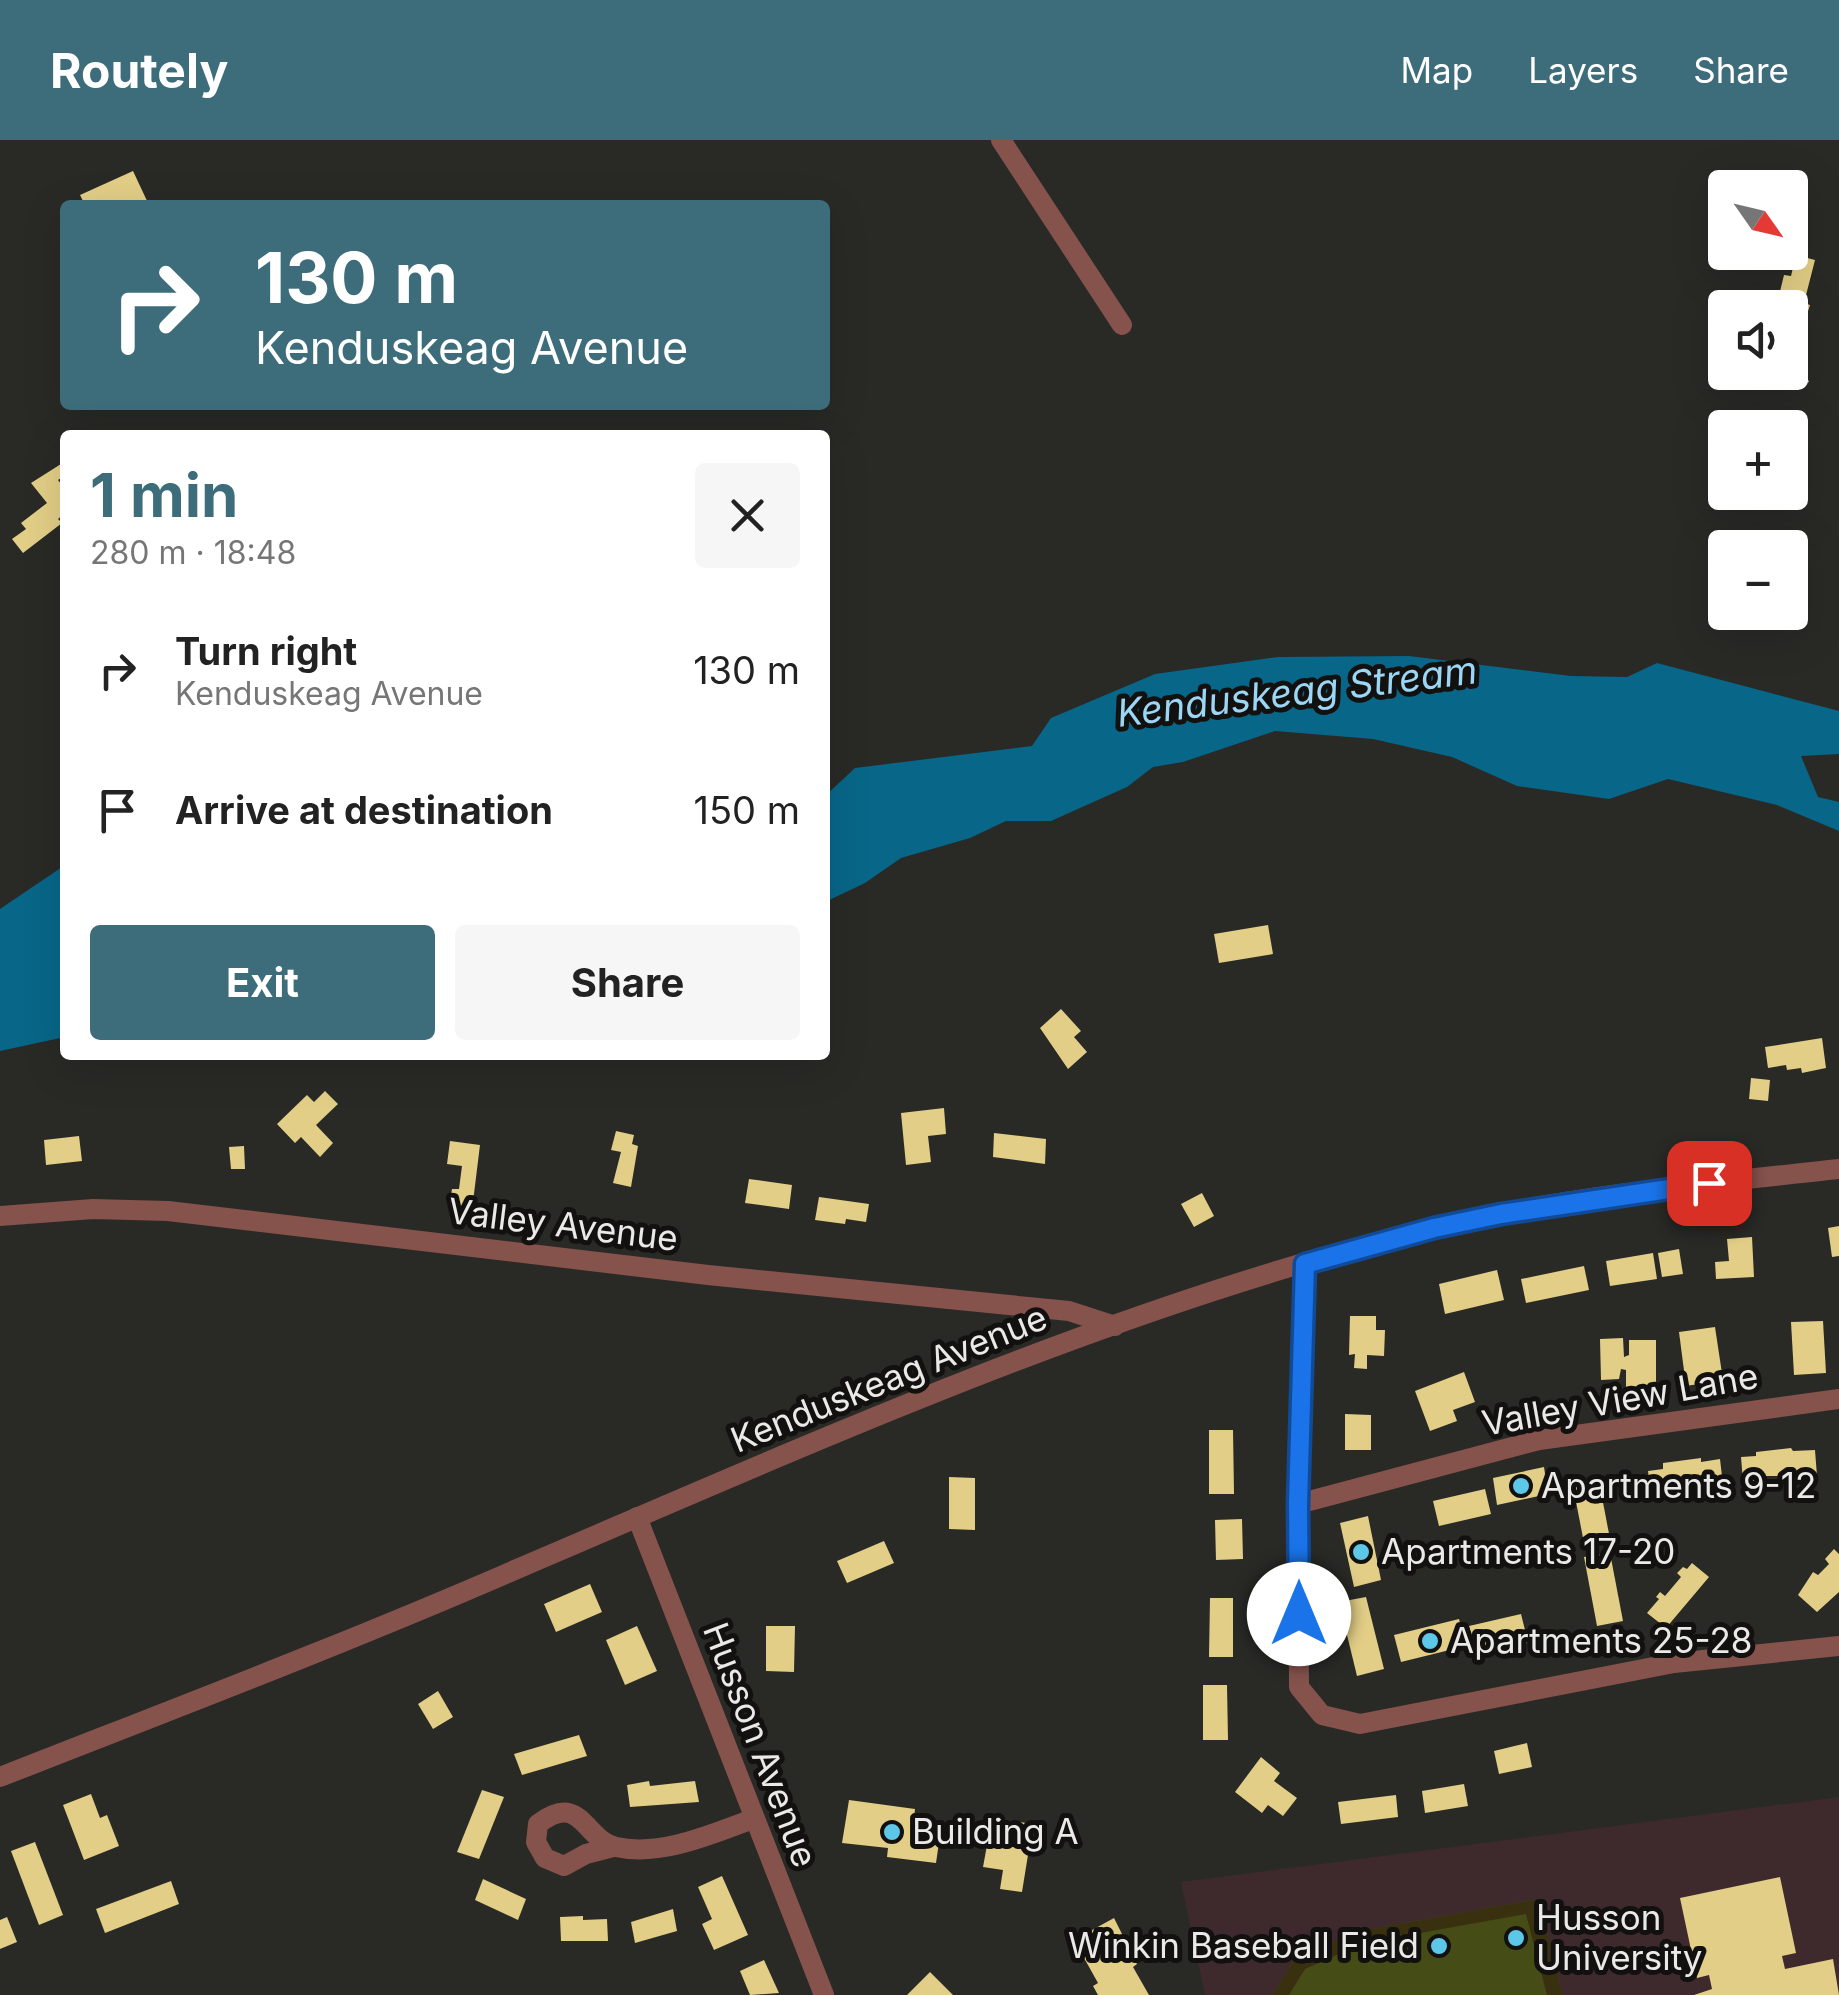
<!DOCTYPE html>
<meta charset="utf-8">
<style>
:root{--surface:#fff;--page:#f6f6f6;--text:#222;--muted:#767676;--accent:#3d6c7b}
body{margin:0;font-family:Inter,sans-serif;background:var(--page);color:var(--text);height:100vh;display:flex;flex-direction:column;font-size:38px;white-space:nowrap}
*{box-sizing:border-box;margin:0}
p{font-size:32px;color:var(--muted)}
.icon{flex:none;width:55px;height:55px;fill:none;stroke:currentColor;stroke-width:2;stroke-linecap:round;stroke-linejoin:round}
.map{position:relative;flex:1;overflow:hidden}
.side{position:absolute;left:60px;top:290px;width:770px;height:630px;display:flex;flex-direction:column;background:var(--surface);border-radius:10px;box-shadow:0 10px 40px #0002}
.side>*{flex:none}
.banner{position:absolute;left:60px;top:60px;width:770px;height:210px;border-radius:10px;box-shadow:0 10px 40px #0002;background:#3d6c7b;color:#fff;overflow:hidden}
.needle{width:65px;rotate:124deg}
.controls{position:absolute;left:1708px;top:30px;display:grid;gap:20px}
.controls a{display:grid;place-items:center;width:100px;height:100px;border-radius:10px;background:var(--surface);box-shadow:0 10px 40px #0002;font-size:50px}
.pin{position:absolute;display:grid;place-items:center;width:85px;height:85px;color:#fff;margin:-42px;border-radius:20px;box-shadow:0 5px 15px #0006}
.me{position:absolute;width:110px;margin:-55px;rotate:0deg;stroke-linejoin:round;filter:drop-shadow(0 0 8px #0008)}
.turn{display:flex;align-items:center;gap:35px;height:210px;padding:0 30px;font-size:45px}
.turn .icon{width:130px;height:130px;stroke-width:2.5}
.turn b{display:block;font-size:70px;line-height:85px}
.round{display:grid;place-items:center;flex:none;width:105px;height:105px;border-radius:10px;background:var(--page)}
.summary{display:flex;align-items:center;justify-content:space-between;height:170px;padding:0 30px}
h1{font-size:60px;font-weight:700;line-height:75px;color:var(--accent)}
.action{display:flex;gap:20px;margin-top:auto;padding:20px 30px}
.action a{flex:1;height:115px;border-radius:10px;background:var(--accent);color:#fff;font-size:40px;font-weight:700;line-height:115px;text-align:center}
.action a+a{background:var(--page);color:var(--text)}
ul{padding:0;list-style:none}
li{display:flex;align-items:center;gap:30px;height:140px;padding:0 30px}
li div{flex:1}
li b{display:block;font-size:38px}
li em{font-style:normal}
header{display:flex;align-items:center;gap:60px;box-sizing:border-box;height:140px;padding:0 50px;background:var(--accent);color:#fff}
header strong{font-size:48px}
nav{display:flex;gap:55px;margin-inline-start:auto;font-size:35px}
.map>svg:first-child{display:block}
.education{fill:#3e2a2d}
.green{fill:#464c16}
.sand{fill:#38300f}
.water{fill:#086688}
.building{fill:#e2ce86}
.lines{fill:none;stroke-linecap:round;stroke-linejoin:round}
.street{stroke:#85524c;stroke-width:20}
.route-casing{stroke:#114b97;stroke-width:25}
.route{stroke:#1a73e8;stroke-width:18}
.poi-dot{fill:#5dc7e8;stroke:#121110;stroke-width:4}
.labels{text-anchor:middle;stroke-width:10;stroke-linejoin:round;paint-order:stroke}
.street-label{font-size:35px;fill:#eae9e8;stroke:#121110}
.poi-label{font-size:35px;fill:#eae9e8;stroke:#121110;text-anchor:start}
.water-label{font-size:38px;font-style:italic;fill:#9bd6f5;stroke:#121110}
</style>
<header>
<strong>Routely</strong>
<nav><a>Map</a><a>Layers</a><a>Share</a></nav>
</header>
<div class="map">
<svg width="1839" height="1855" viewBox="0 0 1839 1855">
<rect width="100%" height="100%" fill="#292926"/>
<polygon class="education" points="1839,1657 1839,1855 1205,1855 1181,1742"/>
<polygon class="green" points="1539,1759 1562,1855 1273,1855 1294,1820 1360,1791"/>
<polygon class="sand" points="1539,1759 1562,1855 1547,1855 1526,1774 1364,1803 1305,1829 1289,1855 1273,1855 1294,1820 1360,1791"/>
<g class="water">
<polygon points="1409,516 1571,536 1627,537 1657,523 1839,571 1839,614 1801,616 1818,657 1839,662 1839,691 1777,665 1668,639 1609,659 1517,646 1452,617 1373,599 1275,591 1183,622 1153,627 1127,647 1051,681 1006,681 970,698 901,718 865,743 825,762 825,656 855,628 1032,606 1051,578 1155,534 1278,517"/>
<polygon points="65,725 65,897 0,911 0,769"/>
</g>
<g class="building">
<polygon points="133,31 148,63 85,65 80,55"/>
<polygon points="1796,115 1815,120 1804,163 1810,165 1796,208 1790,207 1790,168 1776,168 1784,135 1791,136"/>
<polygon points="1802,225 1809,242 1790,249 1783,232 1790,232"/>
<polygon points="61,324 65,330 65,335 58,340 65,349 65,373 58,379 62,383 23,413 12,399 26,389 21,383 47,363 31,343"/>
<polygon points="1268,785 1273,814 1219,823 1214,794"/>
<polygon points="1061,869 1081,891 1074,897 1087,912 1068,929 1040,888"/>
<polygon points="1822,898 1826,928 1802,933 1801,928 1787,930 1786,925 1768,928 1765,907"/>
<polygon points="1751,938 1770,940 1768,961 1749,959"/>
<polygon points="325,951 338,964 316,985 333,1003 320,1017 301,997 295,1003 277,984 307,955 314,962"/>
<polygon points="944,968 946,994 928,996 931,1022 906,1025 901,973"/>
<polygon points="616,991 634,995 632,1004 638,1006 631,1047 613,1043 621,1012 611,1010"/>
<polygon points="994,993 1046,999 1045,1024 993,1017"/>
<polygon points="79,996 82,1021 46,1025 44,1000"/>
<polygon points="450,1001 480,1005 472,1070 449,1067 452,1049 459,1049 462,1026 447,1024"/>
<polygon points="244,1006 245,1029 231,1029 229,1007"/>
<polygon points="749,1039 792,1045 789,1069 745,1063"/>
<polygon points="1202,1053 1214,1076 1194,1087 1181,1064"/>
<polygon points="819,1057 869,1064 866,1082 846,1079 845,1084 815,1080"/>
<polygon points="1839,1086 1839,1116 1832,1117 1828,1088"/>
<polygon points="1752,1097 1754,1137 1716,1139 1715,1122 1729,1121 1727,1099"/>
<polygon points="1679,1109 1683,1134 1662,1137 1658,1113"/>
<polygon points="1653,1113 1657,1139 1610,1146 1606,1121"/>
<polygon points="1584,1126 1589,1150 1526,1163 1521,1139"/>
<polygon points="1497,1130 1504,1160 1445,1174 1439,1144"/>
<polygon points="1350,1176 1376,1176 1376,1190 1385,1190 1384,1216 1367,1215 1367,1229 1354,1228 1355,1214 1349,1215"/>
<polygon points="1823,1181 1826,1233 1794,1235 1791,1182"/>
<polygon points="1715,1187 1723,1240 1686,1246 1679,1192"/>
<polygon points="1623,1198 1624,1217 1629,1215 1629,1200 1656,1200 1656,1247 1626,1248 1626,1230 1621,1229 1619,1239 1601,1240 1600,1199"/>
<polygon points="1464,1232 1475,1262 1453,1270 1457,1281 1430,1291 1415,1251"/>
<polygon points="1345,1274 1371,1275 1371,1310 1345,1310"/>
<polygon points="1209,1290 1233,1290 1234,1354 1209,1354"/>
<polygon points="1791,1308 1793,1311 1815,1310 1817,1336 1763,1336 1761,1340 1743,1342 1741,1317 1756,1316 1756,1312"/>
<polygon points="1701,1318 1701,1322 1720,1319 1723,1345 1701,1348 1701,1344 1651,1353 1648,1331 1663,1329 1663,1323"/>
<polygon points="1544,1327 1548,1354 1497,1365 1493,1338"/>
<polygon points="1598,1336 1610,1399 1584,1403 1572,1341"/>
<polygon points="949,1337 975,1338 975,1390 949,1389"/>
<polygon points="1485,1349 1491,1374 1439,1386 1433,1361"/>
<polygon points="1368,1376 1381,1440 1354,1447 1340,1383"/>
<polygon points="1242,1379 1243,1419 1216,1420 1215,1380"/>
<polygon points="884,1401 894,1423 847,1443 837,1421"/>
<polygon points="1834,1409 1839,1414 1839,1452 1817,1472 1798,1455 1813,1432 1818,1435 1829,1424 1825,1419"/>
<polygon points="1610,1413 1623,1481 1597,1486 1584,1417"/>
<polygon points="1692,1423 1709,1437 1666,1488 1647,1473 1659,1459 1656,1457 1660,1452 1665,1456 1681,1437 1677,1433 1683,1427 1687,1429"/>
<polygon points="590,1444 602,1472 556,1492 544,1464"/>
<polygon points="1366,1457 1384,1529 1357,1536 1339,1462"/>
<polygon points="1210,1458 1233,1458 1233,1517 1209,1517"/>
<polygon points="1521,1474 1528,1502 1476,1514 1469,1486"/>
<polygon points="1459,1479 1466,1506 1401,1522 1394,1495"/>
<polygon points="637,1486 657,1531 625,1545 606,1500"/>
<polygon points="766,1486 795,1486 794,1532 766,1531"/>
<polygon points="1203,1545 1227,1545 1228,1600 1203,1600"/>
<polygon points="438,1551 453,1577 433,1589 418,1564"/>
<polygon points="579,1595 587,1616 522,1635 514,1614"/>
<polygon points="1527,1603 1532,1627 1499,1634 1494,1611"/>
<polygon points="1261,1617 1280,1633 1274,1641 1297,1658 1283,1676 1268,1665 1262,1673 1235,1652"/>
<polygon points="649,1641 650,1646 695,1641 699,1662 630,1667 627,1645"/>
<polygon points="1464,1644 1468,1666 1425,1673 1422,1651"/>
<polygon points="482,1650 504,1657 479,1719 457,1712"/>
<polygon points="91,1654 100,1678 107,1675 119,1706 84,1720 63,1665"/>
<polygon points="1396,1655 1398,1677 1341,1684 1338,1662"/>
<polygon points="849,1660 915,1669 914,1678 942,1682 936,1723 887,1717 888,1708 842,1703"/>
<polygon points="992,1678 1033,1684 1022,1752 1000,1749 1003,1730 983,1727"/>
<polygon points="35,1702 63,1775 39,1785 11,1711"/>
<polygon points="722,1736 748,1795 714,1810 702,1784 712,1779 698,1747"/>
<polygon points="1780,1737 1796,1813 1782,1816 1785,1829 1833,1819 1839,1855 1694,1855 1712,1849 1709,1835 1697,1838 1680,1758"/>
<polygon points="483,1739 526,1759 518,1780 475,1760"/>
<polygon points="171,1741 179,1764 105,1793 96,1769"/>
<polygon points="673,1769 677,1791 635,1803 631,1782"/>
<polygon points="583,1776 583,1780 607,1779 608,1801 561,1801 560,1777"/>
<polygon points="7,1777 17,1802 0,1809 0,1780"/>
<polygon points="1114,1778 1137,1824 1133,1827 1149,1855 1098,1855 1093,1846 1098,1843 1074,1800"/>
<polygon points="764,1820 779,1853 750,1855 740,1831"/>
<polygon points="930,1832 953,1855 907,1855"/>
</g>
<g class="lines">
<g class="street">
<polyline points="1001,0 1122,185"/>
<polyline points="0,1076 93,1069 168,1071 708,1135 1069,1171 1115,1186"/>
<polyline points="1305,1124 1298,1364 1299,1547 1322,1575 1360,1584 1674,1523 1839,1506"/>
<polyline points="1298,1364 1539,1300 1839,1259"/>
<polyline points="637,1377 824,1855"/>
<path d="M 0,1637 C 173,1569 347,1503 517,1429 C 815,1302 1116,1165 1433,1088 C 1566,1056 1703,1044 1839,1029"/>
<path d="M 613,1707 L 586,1714 L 564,1726 L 545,1718 L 536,1702 L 538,1684 C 582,1651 583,1699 616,1707 C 661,1717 712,1694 753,1679"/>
</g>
</g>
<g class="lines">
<g class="route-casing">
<polyline id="route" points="1299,1474 1298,1364 1305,1124 1434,1088 1501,1074 1709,1043"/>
</g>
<use href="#route" class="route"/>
</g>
<g class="poi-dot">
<circle cx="1521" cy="1346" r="10"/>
<circle cx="1361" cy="1412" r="10"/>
<circle cx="1430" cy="1501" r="10"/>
<circle cx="892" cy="1692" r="10"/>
<circle cx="1516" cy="1798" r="10"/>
<circle cx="1439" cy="1806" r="10"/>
</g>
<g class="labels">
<g class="street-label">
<text transform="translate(563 1085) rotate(7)" y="12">Valley Avenue</text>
<text transform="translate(889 1239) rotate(-22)" y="12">Kenduskeag Avenue</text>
<text transform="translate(1620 1260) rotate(-10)" y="12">Valley View Lane</text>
<text transform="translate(760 1605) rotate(69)" y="12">Husson Avenue</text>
</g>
<g class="poi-label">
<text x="1541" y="1358">Apartments 9-12</text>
<text x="1381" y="1424">Apartments 17-20</text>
<text x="1450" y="1513">Apartments 25-28</text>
<text x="912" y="1704">Building A</text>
<text x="1536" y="1790">Husson<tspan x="1536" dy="40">University</tspan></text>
<text x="1419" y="1818" text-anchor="end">Winkin Baseball Field</text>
</g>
<g class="water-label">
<text transform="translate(1297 552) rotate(-7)" y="13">Kenduskeag Stream</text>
</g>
</g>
</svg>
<div class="controls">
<a><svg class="needle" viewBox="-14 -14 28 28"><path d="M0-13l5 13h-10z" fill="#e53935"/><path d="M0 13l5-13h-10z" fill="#767676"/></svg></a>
<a><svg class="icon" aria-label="sound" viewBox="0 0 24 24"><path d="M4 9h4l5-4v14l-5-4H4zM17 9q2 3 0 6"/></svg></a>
<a>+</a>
<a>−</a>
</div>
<div class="pin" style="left:1709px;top:1043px;background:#d93025"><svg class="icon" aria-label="arrive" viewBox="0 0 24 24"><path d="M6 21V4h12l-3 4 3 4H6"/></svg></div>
<svg class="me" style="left:1299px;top:1474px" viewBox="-20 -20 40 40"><circle r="19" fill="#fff"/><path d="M0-13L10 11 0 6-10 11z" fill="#1a73e8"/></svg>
<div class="banner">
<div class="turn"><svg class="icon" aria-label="right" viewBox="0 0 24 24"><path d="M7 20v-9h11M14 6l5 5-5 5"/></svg><div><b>130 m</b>Kenduskeag Avenue</div></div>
</div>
<section class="side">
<div class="summary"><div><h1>1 min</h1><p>280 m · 18:48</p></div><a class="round"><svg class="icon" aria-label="close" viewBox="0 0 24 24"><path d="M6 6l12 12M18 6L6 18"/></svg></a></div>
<ul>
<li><svg class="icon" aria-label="right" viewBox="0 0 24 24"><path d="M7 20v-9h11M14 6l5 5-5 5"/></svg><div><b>Turn right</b><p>Kenduskeag Avenue</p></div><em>130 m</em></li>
<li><svg class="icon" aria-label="arrive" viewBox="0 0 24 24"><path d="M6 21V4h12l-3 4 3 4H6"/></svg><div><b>Arrive at destination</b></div><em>150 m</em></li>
</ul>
<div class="action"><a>Exit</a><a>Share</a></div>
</section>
</div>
